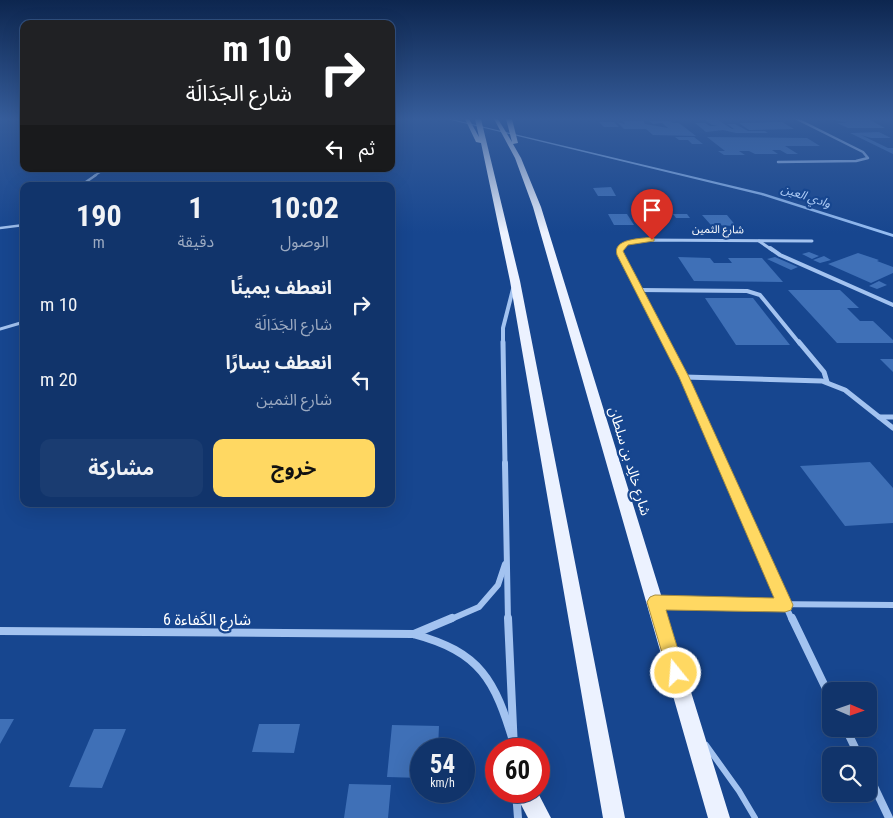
<!DOCTYPE html>
<html lang="ar">
<meta charset="utf-8">
<style>
:root{--surface:#11346b;--page:#1a3c71;--text:#f1f3f6;--muted:#9caac1;--line:#304f7e;--accent:#ffd862}
body{margin:0;font-family:"Roboto Condensed","Noto Sans Arabic",sans-serif;background:var(--page);color:var(--text);direction:rtl;height:100vh;display:flex;flex-direction:column;font-size:19px;white-space:nowrap}
*{box-sizing:border-box;margin:0}
p{font-size:16px;color:var(--muted)}
.icon{flex:none;width:28px;height:28px;fill:none;stroke:currentColor;stroke-width:2;stroke-linecap:round;stroke-linejoin:round}
.map{position:relative;flex:1;overflow:hidden;direction:ltr}
.side{position:absolute;left:20px;top:182px;width:375px;height:325px;display:flex;flex-direction:column;background:var(--surface);border-radius:10px;box-shadow:0 5px 20px #0002,0 0 0 1px var(--line);direction:rtl}
.side>*{flex:none}
.guide{position:absolute;left:20px;top:20px;width:375px;height:152px;border-radius:10px;box-shadow:0 5px 20px #0002,0 0 0 1px var(--line);direction:rtl;background:#202124;color:#fff;overflow:hidden}
.needle{width:32px;rotate:92deg}
.controls{position:absolute;left:822px;top:682px;display:grid;gap:10px}
.controls a{display:grid;place-items:center;width:55px;height:55px;border-radius:10px;background:var(--surface);box-shadow:0 5px 20px #0002,0 0 0 1px var(--line);font-size:25px}
.speed{position:absolute;left:410px;top:738px;display:flex;gap:10px;font-size:25px;font-weight:700;text-align:center}
.speed>*{display:grid;place-content:center;width:65px;height:65px;border-radius:50%;background:var(--surface);box-shadow:0 5px 20px #0002,0 0 0 1px var(--line);line-height:1}
.speed small{font-size:12px;font-weight:400}
.speed .limit{border:8px solid #d22;background:#fff;color:#111}
.pin{position:absolute;display:grid;place-items:center;width:42px;height:42px;color:#fff;margin:-51px -21px;border-radius:50% 50% 50% 0;rotate:-45deg;box-shadow:0 0 5px #0007}
.pin .icon{rotate:45deg}
.me{position:absolute;width:55px;margin:-28px;rotate:343deg;stroke-linejoin:round;filter:drop-shadow(0 0 4px #0008)}
.turn{display:flex;align-items:center;gap:18px;height:105px;padding:0 20px;font-size:22px}
.turn .icon{width:65px;height:65px;stroke-width:2.5}
.turn b{display:block;font-size:35px;line-height:42px}
.then{display:flex;align-items:center;height:48px;padding:0 20px;background:#0003;gap:10px;font-size:19px}
.eta{display:flex;justify-content:space-evenly;align-items:center;height:85px;text-align:center}
.eta b{font-size:30px;font-weight:700;line-height:35px}
.primary-button{display:flex;gap:10px;margin-top:auto;padding:10px 20px}
.primary-button a{flex:1;height:58px;border-radius:10px;background:var(--accent);color:#111;font-size:20px;font-weight:700;line-height:58px;text-align:center}
.primary-button a+a{background:var(--page);color:var(--text)}
ul{padding:0;list-style:none}
li{display:flex;align-items:center;gap:15px;height:75px;padding:0 20px}
li div{flex:1}
li b{display:block;font-size:19px}
li em{font-style:normal}
.map>svg:first-child{display:block}
.lines{fill:none;stroke-linecap:round;stroke-linejoin:round}
.stream{fill:#95bdf2;fill-rule:evenodd}
.building{fill:#3f70b7}
.lane-far3{stroke:#a3c3f0;stroke-width:2}
.lane-far2{stroke:#a3c3f0;stroke-width:2.5}
.lane-far1{stroke:#a3c3f0;stroke-width:3}
.lane{stroke:#a3c3f0;stroke-width:6}
.street-far5{stroke:#a3c3f0;stroke-width:2.5}
.street-far4{stroke:#a3c3f0;stroke-width:3}
.street-far3{stroke:#a3c3f0;stroke-width:4}
.street-far2{stroke:#a3c3f0;stroke-width:5}
.street-far1{stroke:#a3c3f0;stroke-width:6}
.street{stroke:#a3c3f0;stroke-width:8}
.primary{fill:#ecf2ff;fill-rule:evenodd}
.route{fill:#ffd862;stroke:#a68c40}
.labels{text-anchor:middle;stroke-width:4.5;stroke-linejoin:round;paint-order:stroke}
.far-street-label{font-size:11px;fill:#fff;stroke:#17468f}
.far-water-label{font-size:12px;font-style:italic;fill:#afcdf7;stroke:#17468f}
.street-label{font-size:14px;fill:#fff;stroke:#17468f}
.near-street-label{font-size:16px;fill:#fff;stroke:#17468f}
</style>
<div class="map">
<svg width="893" height="818" viewBox="0 0 893 818">
<rect width="100%" height="100%" fill="#17468f"/>
<g class="lines">
<polygon class="stream" points="447,119 451,119 763,193 893,234 893,237 761,195"/>
</g>
<g class="building">
<polygon points="831,119 868,119 885,128 848,128 837,123 847,123"/>
<polygon points="705,120 718,120 732,129 734,129 727,124 735,124 748,131 765,131 768,133 736,133 723,130 706,132 695,123 705,123 710,126 718,126 712,125"/>
<polygon points="623,121 643,121 645,124 668,128 662,123 653,124 649,121 670,121 673,123 679,123 696,136 653,135 646,129 624,129 617,122 625,124"/>
<polygon points="599,122 614,122 619,127 604,127"/>
<polygon points="782,122 794,129 749,130 739,123"/>
<polygon points="879,132 891,138 871,138 861,135 888,148 893,148 893,154 850,133"/>
<polygon points="675,137 694,137 703,144 692,144 688,140 679,140"/>
<polygon points="707,137 807,138 820,146 785,146 798,154 787,154 780,150 772,150 778,154 755,154 749,151 739,151 745,155 724,155 718,151 725,151"/>
<polygon points="611,187 616,196 598,196 593,188"/>
<polygon points="608,214 627,214 634,225 614,225"/>
<polygon points="673,214 687,214 690,218 676,218"/>
<polygon points="702,215 727,215 736,226 711,225"/>
<polygon points="809,252 819,256 812,259 802,254"/>
<polygon points="858,253 879,260 877,261 893,267 893,273 871,283 828,264"/>
<polygon points="824,256 831,260 820,263 813,260"/>
<polygon points="678,257 710,258 714,263 732,263 728,258 762,258 783,282 694,281"/>
<polygon points="775,257 798,267 791,270 767,259"/>
<polygon points="879,281 887,285 877,289 869,286"/>
<polygon points="788,290 840,290 859,308 847,308 860,321 873,321 893,340 893,343 837,343"/>
<polygon points="705,298 753,298 790,345 736,345"/>
<polygon points="880,359 893,359 893,372"/>
<polygon points="870,462 893,488 893,523 845,526 800,466"/>
<polygon points="0,719 14,719 0,744"/>
<polygon points="259,724 300,724 294,753 252,752"/>
<polygon points="392,725 439,726 438,749 421,749 421,778 387,777"/>
<polygon points="94,729 126,729 102,788 69,787"/>
<polygon points="349,784 391,785 388,818 344,818"/>
</g>
<g class="lines">
<polyline class="lane-far3" points="94,176 105,169"/>
<g class="lane-far2">
<polyline points="80,186 96,175"/>
<polyline points="0,228 24,225"/>
</g>
<polyline class="lane-far1" points="0,329 24,322"/>
<polyline class="lane" points="706,745 739,791 755,818"/>
<polyline class="street-far5" points="778,162 856,161 868,158 863,152 797,119"/>
<g class="street-far4">
<polyline points="759,241 772,250"/>
<polyline points="620,250 626,243 642,240 812,241"/>
</g>
<g class="street-far3">
<polyline points="621,248 619,251 667,344"/>
<polyline points="770,248 780,255 893,305"/>
<polyline points="639,290 747,291 760,295 800,344"/>
<polyline points="503,344 503,328 513,289"/>
</g>
<g class="street-far2">
<polyline points="503,342 505,465"/>
<polyline points="666,342 684,377 723,465"/>
<polyline points="799,342 824,372 827,382"/>
<polyline points="684,377 822,381 845,390 893,428"/>
<polyline points="879,417 893,417"/>
</g>
<g class="street-far1">
<polyline points="505,463 508,620"/>
<polyline points="722,463 792,620"/>
<polyline points="658,603 893,605"/>
<polyline points="449,620 479,607 498,585 505,564"/>
</g>
<g class="street">
<polyline points="508,618 514,749"/>
<polyline points="792,618 831,699"/>
<path d="M 0,631 L 413,634 C 481,652 495,680 514,744"/>
<polyline points="414,634 452,618"/>
<polyline points="846,729 859,756"/>
<polyline points="869,776 889,818"/>
<polyline points="516,792 518,818"/>
</g>
<g class="primary">
<polygon points="465,119 469,119 479,137 475,119 481,119 520,281 625,818 603,818 510,281 481,143 476,142"/>
<polygon points="494,119 498,119 512,142 506,119 512,119 518,143 513,144 521,158 541,207 730,818 708,818 533,207 515,158"/>
<polygon points="514,791 537,791 551,818 528,818"/>
</g>
</g>
<linearGradient id="sky" x2="0" y2="1"><stop stop-color="#0d264f"/><stop offset="0.51" stop-color="#365d9b"/><stop offset="1" stop-color="#365d9b" stop-opacity="0"/></linearGradient>
<rect width="893" height="233" fill="url(#sky)"/>
<path class="route" d="M 652,237 L 654,238 L 654,241 L 628,245 L 623,251 L 625,255 L 689,377 L 793,605 L 791,610 L 785,612 L 666,610 L 685,673 L 682,679 L 676,682 L 670,679 L 668,673 L 647,602 L 650,597 L 655,595 L 774,598 L 679,377 L 617,255 C 612,238 641,239 652,237 Z"/>
<g class="labels">
<g class="far-street-label">
<text transform="translate(718 229) rotate(1)" y="4">شارع الثمين</text>
</g>
<g class="far-water-label">
<text transform="translate(806 196) rotate(18)" y="4">وادي العين</text>
</g>
<g class="street-label">
<text transform="translate(630 461) rotate(73)" y="5">شارع خالِد بن سلطان</text>
</g>
<g class="near-street-label">
<text x="207" y="625">شارع الكَفاءة 6</text>
</g>
</g>
</svg>
<div class="controls">
<a><svg class="needle" viewBox="-14 -14 28 28"><path d="M0-13l5 13h-10z" fill="#e53935"/><path d="M0 13l5-13h-10z" fill="#9caac1"/></svg></a>
<a><svg class="icon" aria-label="search" viewBox="0 0 24 24"><circle cx="10" cy="10" r="6"/><path d="M15 15l6 6"/></svg></a>
</div>
<div class="speed"><div>54<small>km/h</small></div><div class="limit">60</div></div>
<div class="pin" style="left:652px;top:240px;background:#d93025"><svg class="icon" aria-label="arrive" viewBox="0 0 24 24"><path d="M6 21V4h12l-3 4 3 4H6"/></svg></div>
<svg class="me" style="left:676px;top:673px" viewBox="-20 -20 40 40"><circle r="17" fill="#ffd862" stroke="#fff" stroke-width="3"/><path d="M0-11L8 9 0 5-8 9z" fill="#fff"/></svg>
<div class="guide">
<div class="turn"><svg class="icon" aria-label="right" viewBox="0 0 24 24"><path d="M7 20v-9h11M14 6l5 5-5 5"/></svg><div><b>10 m</b>شارع الجَدَالَة</div></div>
<div class="then">ثم<svg class="icon" aria-label="left" viewBox="0 0 24 24"><path d="M17 20v-9H6M10 6l-5 5 5 5"/></svg></div>
</div>
<section class="side">
<div class="eta">
<div><b>10:02</b><p>الوصول</p></div>
<div><b>1</b><p>دقيقة</p></div>
<div><b>190</b><p>m</p></div>
</div>
<ul>
<li><svg class="icon" aria-label="right" viewBox="0 0 24 24"><path d="M7 20v-9h11M14 6l5 5-5 5"/></svg><div><b>انعطف يمينًا</b><p>شارع الجَدَالَة</p></div><em>10 m</em></li>
<li><svg class="icon" aria-label="left" viewBox="0 0 24 24"><path d="M17 20v-9H6M10 6l-5 5 5 5"/></svg><div><b>انعطف يسارًا</b><p>شارع الثمين</p></div><em>20 m</em></li>
</ul>
<div class="primary-button"><a>خروج</a><a>مشاركة</a></div>
</section>
</div>
